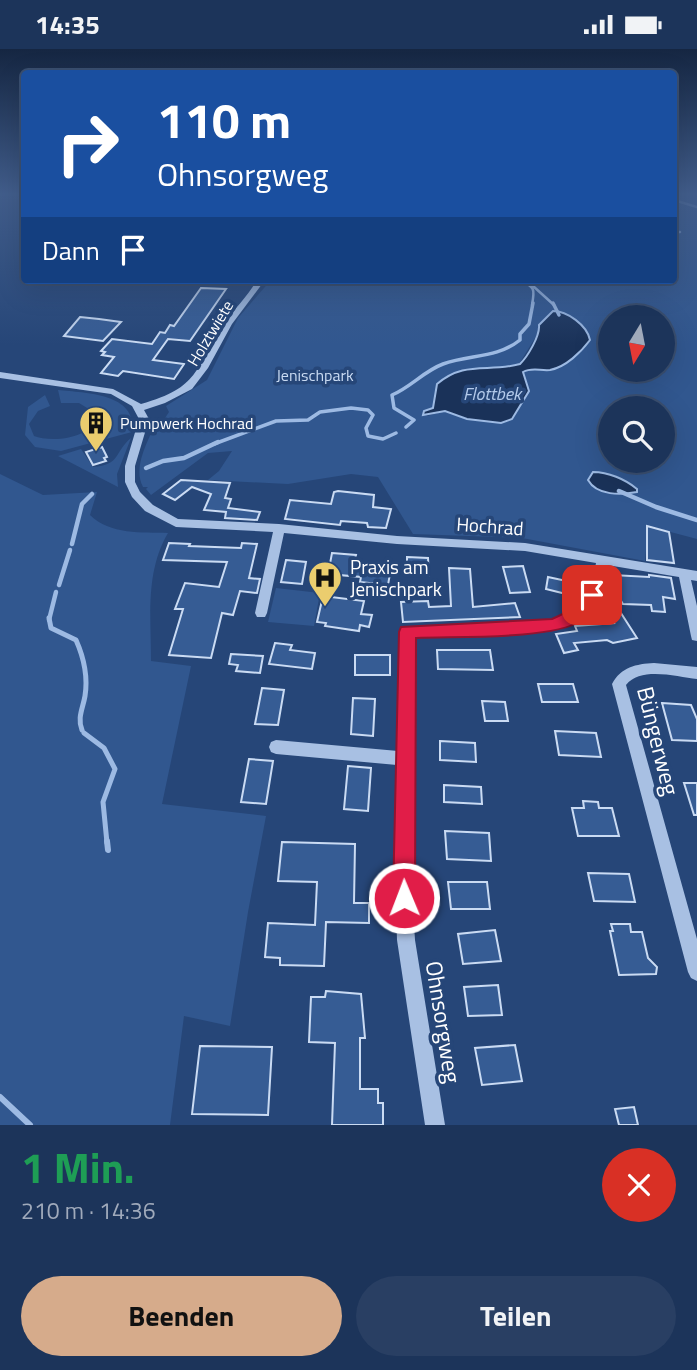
<!DOCTYPE html>
<html lang="de">
<meta charset="utf-8">
<style>
:root{--surface:#1c345a;--page:#293f63;--text:#f1f3f6;--muted:#a0aabb;--line:#3a4f70;--accent:#d6ab8b}
body{margin:0;font-family:"Titillium Web",sans-serif;background:var(--page);color:var(--text);height:100vh;display:flex;flex-direction:column;font-size:26px;white-space:nowrap}
*{box-sizing:border-box;margin:0}
p{font-size:23px;color:var(--muted)}
.icon{flex:none;width:38px;height:38px;fill:none;stroke:currentColor;stroke-width:2;stroke-linecap:round;stroke-linejoin:round}
.map{position:relative;height:1076px;overflow:hidden}
.sheet{display:flex;flex-direction:column;background:var(--surface);flex:1}
.sheet>*{flex:none}
.banner{position:absolute;left:21px;top:21px;width:656px;height:214px;border-radius:7px;box-shadow:0 7px 28px #0002,0 0 0 2px var(--line);background:#1a4fa0;color:#fff;overflow:hidden}
.needle{width:46px;rotate:190deg}
.controls{position:absolute;left:598px;top:256px;display:grid;gap:14px}
.controls a{display:grid;place-items:center;width:77px;height:77px;border-radius:50%;background:var(--surface);box-shadow:0 7px 28px #0002,0 0 0 2px var(--line);font-size:35px}
.pin{position:absolute;display:grid;place-items:center;width:60px;height:60px;color:#fff;margin:-30px;border-radius:14px;box-shadow:0 4px 10px #0006}
.me{position:absolute;width:77px;margin:-38px;rotate:359deg;stroke-linejoin:round;filter:drop-shadow(0 0 5px #0008)}
.turn{display:flex;align-items:center;gap:24px;height:147px;padding:0 21px;font-size:32px}
.turn .icon{width:91px;height:91px;stroke-width:2.5}
.turn b{display:block;font-size:49px;line-height:60px}
.then{display:flex;align-items:center;height:66px;padding:0 21px;background:#0003;gap:14px;font-size:26px}
.round{display:grid;place-items:center;flex:none;width:74px;height:74px;border-radius:37px;background:var(--page)}
.summary{display:flex;align-items:center;justify-content:space-between;height:119px;padding:0 21px}
h1{font-size:42px;font-weight:700;line-height:52px;color:#1e9e55}
.action{display:flex;gap:14px;margin-top:auto;padding:14px 21px}
.action a{flex:1;height:80px;border-radius:42px;background:var(--accent);color:#111;font-size:28px;font-weight:700;line-height:80px;text-align:center}
.action a+a{background:var(--page);color:var(--text)}
.status{display:flex;justify-content:space-between;align-items:center;height:49px;padding:0 35px;background:var(--surface);direction:ltr}
.status svg{height:19px;fill:currentColor}
.map>svg:first-child{display:block}
.green{fill:#31578f;fill-rule:evenodd}
.water{fill:#1a3259;stroke:#9dbae3;stroke-width:2}
.lines{fill:none;stroke-linecap:round;stroke-linejoin:round}
.stream-far4{stroke:#9dbae3;stroke-width:2.5}
.stream-far3{stroke:#9dbae3;stroke-width:3.5}
.stream-far2{stroke:#9dbae3;stroke-width:4.5}
.stream-far1{stroke:#9dbae3;stroke-width:5}
.stream{stroke:#9dbae3;stroke-width:6}
.building{fill:#365c94;stroke:#cadbf3;stroke-width:2}
.minor{fill:#a8c0e3;fill-rule:evenodd}
.route{fill:#e11d48;stroke:#92132f;stroke-width:2}
.labels{text-anchor:middle;stroke-width:7;stroke-linejoin:round;paint-order:stroke}
.far-street-label{font-size:16px;fill:#fff;stroke:#264678}
.far-park-label{font-size:16px;fill:#cadbf3;stroke:#264678}
.far-poi-label{font-size:16px;fill:#fff;stroke:#264678;text-anchor:start}
.far-water-label{font-size:18px;font-style:italic;fill:#b3caeb;stroke:#264678}
.street-label{font-size:19px;fill:#fff;stroke:#264678}
.poi-label{font-size:19px;fill:#fff;stroke:#264678;text-anchor:start}
.near-street-label{font-size:23px;fill:#fff;stroke:#264678}
</style>
<div class="status"><b>14:35</b><svg viewBox="0 0 49 12"><path d="M0 12V9h3v3zM5 12V6h3v6zM10 12V3h3v9zM15 12V0h3v12zM26 1h20v11H26zM47 4h2v5h-2z"/></svg></div>
<div class="map">
<svg width="697" height="1076" viewBox="0 0 697 1076">
<rect width="100%" height="100%" fill="#264678"/>
<g class="green">
<path d="M 674,145 L 697,145 L 697,490 L 648,477 L 645,512 L 522,489 L 413,485 L 378,428 L 351,425 L 288,435 L 208,431 L 219,422 L 232,402 L 208,404 L 151,446 L 146,440 L 148,438 L 143,438 C 132,417 149,391 157,371 L 165,369 L 169,363 L 166,357 L 207,331 L 238,269 L 271,231 L 674,231 ZM 611,268 L 663,268 L 663,320 L 611,320 ZM 546,270 L 590,291 C 582,303 565,319 550,321 C 540,322 532,318 523,323 L 529,342 L 512,370 L 501,374 L 467,370 L 444,362 L 427,367 L 424,362 L 433,359 L 437,335 C 465,311 488,324 519,315 L 540,281 L 539,276 ZM 611,359 L 663,359 L 663,411 L 611,411 Z"/>
<path d="M 58,341 C 85,344 138,344 132,383 L 61,402 L 35,398 L 25,386 L 28,358 L 45,346 L 50,357 L 38,362 L 29,375 L 34,387 C 51,394 100,390 92,362 L 79,354 L 61,354 Z"/>
<path d="M 131,389 L 117,425 L 118,438 L 58,407 L 81,400 L 93,418 C 121,416 114,403 131,389 Z"/>
<path d="M 0,425 L 43,446 L 97,443 L 90,466 C 110,486 142,483 168,484 C 145,523 151,569 151,612 L 191,617 L 162,755 L 266,767 L 248,863 L 230,977 L 184,967 L 170,1076 L 0,1076 Z"/>
<polygon points="276,539 320,544 314,577 268,573"/>
</g>
<g class="water">
<path d="M 553,262 C 567,262 587,276 590,291 C 581,303 566,318 550,321 C 540,322 532,318 523,323 L 529,342 L 512,370 L 501,374 L 467,370 L 445,362 L 423,366 L 424,362 L 433,359 L 437,335 C 465,311 488,324 520,315 C 528,307 540,287 539,276 Z"/>
<path d="M 593,423 C 608,423 625,430 637,440 L 637,443 C 621,446 597,447 588,431 Z"/>
</g>
<g class="lines">
<g class="stream-far4">
<polyline points="674,151 697,158"/>
<polyline points="674,183 680,183"/>
<path d="M 520,231 C 535,238 535,240 532,256"/>
<polyline points="533,237 554,256"/>
</g>
<g class="stream-far3">
<polyline points="553,254 559,266"/>
<path d="M 406,378 L 414,371 L 394,359 L 392,346 C 411,338 424,322 443,315 C 470,305 496,310 520,291 L 520,285 L 529,275 L 533,254"/>
<polyline points="214,395 276,372 308,371 320,363 351,359 368,361 373,366 366,379 368,387 383,390 396,384"/>
</g>
<g class="stream-far2">
<polyline points="146,419 163,412 184,409 218,393"/>
<polyline points="619,442 656,458 697,471"/>
<polyline points="72,495 82,455 92,445"/>
<polyline points="59,536 70,501"/>
<polyline points="49,571 56,543"/>
</g>
<g class="stream-far1">
<path d="M 49,569 L 51,579 L 76,591 C 84,609 88,628 85,647 C 83,659 77,669 82,681"/>
<polyline points="84,684 104,699 115,720 103,753 107,794"/>
</g>
<g class="stream">
<polyline points="107,792 108,801"/>
<polyline points="0,1048 30,1076"/>
</g>
</g>
<g class="building">
<polygon points="201,239 226,240 190,292 168,290 153,311 184,315 174,330 123,322 118,327 101,324 114,308 102,306 105,303 101,302 112,290 152,295 160,283 165,284 170,276 174,277"/>
<polygon points="80,268 99,270 121,273 103,292 64,287"/>
<polygon points="102,398 107,408 104,409 106,412 93,416 86,403"/>
<polygon points="181,431 230,434 225,449 231,450 228,459 260,463 257,471 225,469 226,463 204,461 211,445 192,438 175,451 163,445"/>
<polygon points="338,442 374,446 373,458 391,460 386,479 368,478 367,474 341,472 340,476 285,470 290,451 331,455 334,443"/>
<polygon points="647,477 669,483 674,514 647,511"/>
<polygon points="169,494 190,495 189,497 241,499 242,494 257,495 249,529 260,530 257,544 240,542 233,566 222,564 211,609 169,606 183,560 175,560 185,534 219,538 227,513 163,511"/>
<polygon points="332,504 356,506 354,515 391,519 388,536 360,533 361,528 328,525"/>
<polygon points="407,508 428,509 429,527 407,526"/>
<polygon points="286,511 306,513 302,535 281,533"/>
<polygon points="523,517 530,543 510,544 503,518"/>
<polygon points="449,519 470,520 473,558 515,554 520,568 403,573 401,553 428,552 429,558 451,557"/>
<polygon points="612,526 649,528 649,526 671,529 675,550 663,548 665,563 652,562 651,556 623,555 616,544"/>
<polygon points="548,528 576,534 574,547 546,540"/>
<polygon points="323,547 364,552 361,565 372,566 369,578 360,576 359,582 325,577 326,574 317,573"/>
<polygon points="619,561 637,589 613,594 607,591 574,594 578,601 564,604 556,585 577,582 575,577 614,574 608,563"/>
<polygon points="275,594 292,596 290,601 315,604 312,620 269,615"/>
<polygon points="437,601 490,601 493,621 438,620"/>
<polygon points="231,605 263,607 260,624 236,622 238,616 229,615"/>
<rect x="355" y="606" width="35" height="20"/>
<polygon points="538,635 573,635 578,653 542,653"/>
<polygon points="262,639 284,641 278,676 255,675"/>
<polygon points="353,649 375,650 373,687 351,685"/>
<polygon points="482,652 505,653 508,672 485,672"/>
<polygon points="662,654 691,656 697,670 697,692 672,691"/>
<polygon points="555,682 596,684 601,708 559,706"/>
<polygon points="440,692 475,694 476,713 440,711"/>
<polygon points="249,710 273,712 266,755 241,753"/>
<polygon points="348,717 371,719 368,762 344,760"/>
<polygon points="684,734 697,734 697,766 694,766"/>
<polygon points="444,736 481,738 482,755 444,753"/>
<polygon points="583,752 598,753 599,759 612,759 619,787 578,787 572,759 584,759"/>
<polygon points="445,782 489,784 491,812 447,810"/>
<polygon points="282,793 355,795 354,854 369,854 369,874 326,873 324,917 280,916 280,909 265,908 268,874 315,876 317,833 278,832"/>
<polygon points="588,824 629,825 635,853 594,852"/>
<polygon points="448,833 487,833 490,860 451,860"/>
<polygon points="611,875 630,875 631,883 642,883 648,909 657,918 656,925 619,926 610,882 613,882"/>
<polygon points="495,881 501,912 463,915 458,885"/>
<polygon points="498,936 502,966 468,967 464,938"/>
<polygon points="326,942 361,945 365,989 360,989 360,1040 378,1040 378,1054 383,1054 383,1076 332,1076 335,994 309,993 311,948 325,948"/>
<polygon points="515,996 522,1032 482,1036 475,999"/>
<polygon points="200,997 272,998 268,1066 192,1065"/>
<polygon points="634,1058 638,1076 619,1076 615,1060"/>
</g>
<g class="lines">
<g class="minor">
<path d="M 257,231 L 265,231 L 232,275 L 208,319 L 192,340 L 165,354 L 144,361 L 149,370 L 135,417 L 135,433 L 140,443 L 153,456 L 178,470 L 279,475 L 397,487 L 525,494 L 697,522 L 697,532 L 691,531 L 697,557 L 697,592 L 692,591 L 691,587 L 679,528 L 607,516 C 602,547 586,567 558,580 L 413,588 L 412,705 L 414,710 L 412,715 L 411,828 L 415,891 L 445,1076 L 425,1076 L 397,891 L 395,828 L 397,716 L 276,705 L 271,703 L 269,698 L 271,693 L 276,691 L 398,702 L 401,583 L 402,579 L 552,571 C 578,560 591,542 596,514 L 525,502 L 397,495 L 284,484 L 267,564 L 265,568 L 257,568 L 255,564 L 273,483 L 176,478 L 145,462 L 132,448 L 125,433 L 125,417 L 139,370 L 132,357 L 111,345 L 0,329 L 0,323 L 113,340 L 141,355 C 201,338 193,321 224,275 C 234,260 248,247 257,231 Z"/>
<path d="M 654,614 L 697,618 L 697,630 C 677,628 641,617 626,636 L 697,890 L 697,932 L 691,929 L 688,923 L 612,635 C 621,618 636,615 654,614 Z"/>
</g>
</g>
<linearGradient id="sky" x2="0" y2="1"><stop stop-color="#152642"/><stop offset="0.49" stop-color="#415d8b"/><stop offset="1" stop-color="#415d8b" stop-opacity="0"/></linearGradient>
<rect width="697" height="296" fill="url(#sky)"/>
<path class="route" d="M 592,540 L 600,546 C 595,556 591,566 581,572 C 550,591 456,587 416,589 L 415,849 L 412,857 L 404,861 L 396,857 L 393,849 L 399,583 L 401,578 L 552,570 C 568,563 578,558 587,542 Z"/>
<defs>
<g id="building-pin" transform="scale(1.75)"><path d="M0 17L-7.5 6A9.5 9.5 0 1 1 7.5 6Z" fill="#ebcd6e" stroke="#264678"/><path d="M-4-6H4V6H1V3H-1V6H-4ZM-2.5-4.3h1.7v1.8h-1.7ZM.8-4.3h1.7v1.8H.8ZM-2.5-1h1.7V.8h-1.7ZM.8-1h1.7V.8H.8Z" fill="#111"/></g>
<g id="hospital-pin" transform="scale(1.75)"><path d="M0 17L-7.5 6A9.5 9.5 0 1 1 7.5 6Z" fill="#ebcd6e" stroke="#264678"/><path d="M-5-5h3v3.5h4V-5h3V5h-3V1.5h-4V5h-3Z" fill="#111"/></g>
</defs>
<g fill-rule="evenodd">
<use href="#building-pin" x="96" y="374"/>
<use href="#hospital-pin" x="325" y="529"/>
</g>
<g class="labels">
<g class="far-street-label">
<text transform="translate(210 284) rotate(-59)" y="6">Holztwiete</text>
</g>
<g class="far-park-label">
<text x="315" y="332">Jenischpark</text>
</g>
<g class="far-poi-label">
<text x="120" y="380">Pumpwerk Hochrad</text>
</g>
<g class="far-water-label">
<text x="492" y="351">Flottbek</text>
</g>
<g class="street-label">
<text transform="translate(490 477) rotate(4)" y="7">Hochrad</text>
</g>
<g class="poi-label">
<text x="350" y="525">Praxis am<tspan x="350" dy="22">Jenischpark</tspan></text>
</g>
<g class="near-street-label">
<text transform="translate(658 692) rotate(76)" y="8">Büngerweg</text>
<text transform="translate(443 973) rotate(81)" y="8">Ohnsorgweg</text>
</g>
</g>
</svg>
<div class="controls">
<a><svg class="needle" viewBox="-14 -14 28 28"><path d="M0-13l5 13h-10z" fill="#e53935"/><path d="M0 13l5-13h-10z" fill="#a0aabb"/></svg></a>
<a><svg class="icon" aria-label="search" viewBox="0 0 24 24"><circle cx="10" cy="10" r="6"/><path d="M15 15l6 6"/></svg></a>
</div>
<div class="pin" style="left:592px;top:546px;background:#d93025"><svg class="icon" aria-label="arrive" viewBox="0 0 24 24"><path d="M6 21V4h12l-3 4 3 4H6"/></svg></div>
<svg class="me" style="left:404px;top:849px" viewBox="-20 -20 40 40"><circle r="17" fill="#e11d48" stroke="#fff" stroke-width="3"/><path d="M0-11L8 9 0 5-8 9z" fill="#fff"/></svg>
<div class="banner">
<div class="turn"><svg class="icon" aria-label="right" viewBox="0 0 24 24"><path d="M7 20v-9h11M14 6l5 5-5 5"/></svg><div><b>110 m</b>Ohnsorgweg</div></div>
<div class="then">Dann<svg class="icon" aria-label="arrive" viewBox="0 0 24 24"><path d="M6 21V4h12l-3 4 3 4H6"/></svg></div>
</div>
</div>
<section class="sheet">
<div class="summary"><div><h1>1 Min.</h1><p>210 m · 14:36</p></div><a class="round" style="background:#d93025;color:#fff"><svg class="icon" aria-label="close" viewBox="0 0 24 24"><path d="M6 6l12 12M18 6L6 18"/></svg></a></div>
<div class="action"><a>Beenden</a><a>Teilen</a></div>
</section>
